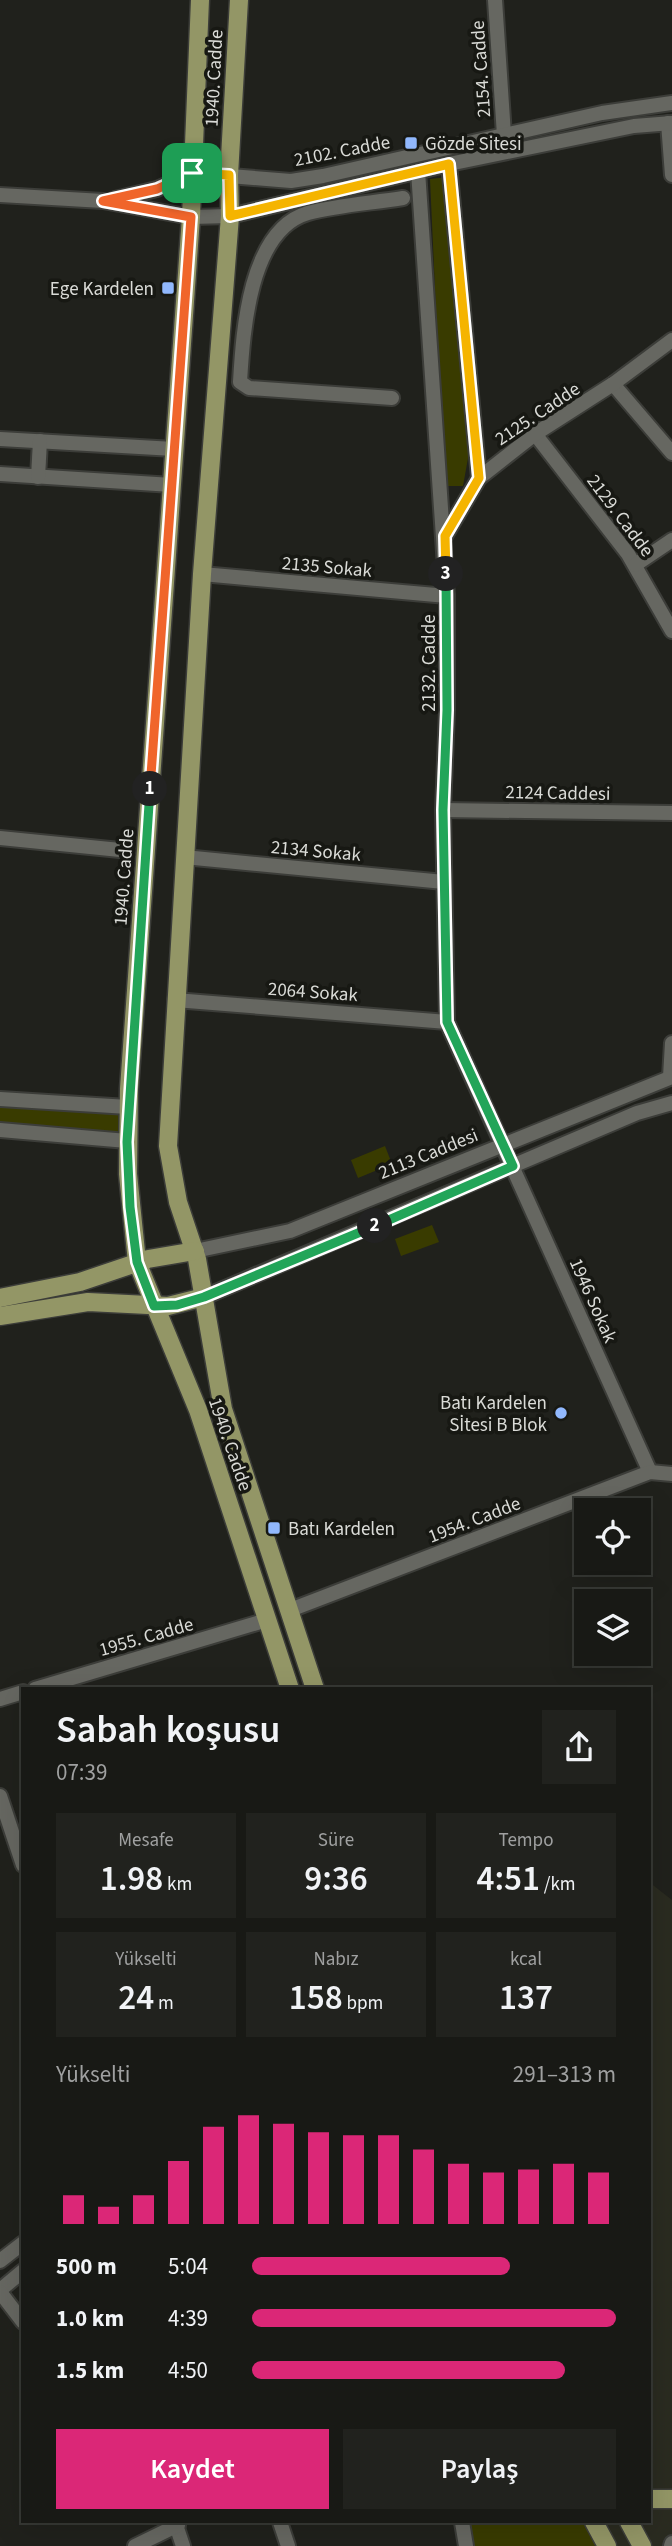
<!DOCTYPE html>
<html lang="tr">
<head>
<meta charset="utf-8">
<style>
	body { margin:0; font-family:"Source Sans 3",sans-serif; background:#21221e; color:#f1f3f6; height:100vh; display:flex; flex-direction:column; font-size:26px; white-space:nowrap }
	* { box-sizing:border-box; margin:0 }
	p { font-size:23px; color:#9fa0a0 }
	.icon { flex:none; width:38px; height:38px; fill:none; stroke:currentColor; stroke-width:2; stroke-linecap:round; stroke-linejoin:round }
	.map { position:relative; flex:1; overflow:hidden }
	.panel { position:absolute; left:21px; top:1687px; width:630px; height:836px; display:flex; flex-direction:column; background:#181915; border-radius:0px; box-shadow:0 7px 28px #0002,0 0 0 2px #363834 }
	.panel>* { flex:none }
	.controls { position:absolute; left:574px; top:1498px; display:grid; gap:14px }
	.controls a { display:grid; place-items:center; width:77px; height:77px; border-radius:0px; background:#181915; box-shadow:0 7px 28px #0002,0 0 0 2px #363834; font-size:35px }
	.pin { position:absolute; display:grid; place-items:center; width:60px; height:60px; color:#fff; margin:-30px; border-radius:14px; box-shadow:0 4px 10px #0006 }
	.km { position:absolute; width:35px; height:35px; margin:-18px; border-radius:50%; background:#222; color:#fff; font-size:19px; line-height:35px; text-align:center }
	.round { display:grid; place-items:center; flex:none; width:74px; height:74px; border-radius:0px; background:#21221e }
	.headline { display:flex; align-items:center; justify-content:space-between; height:119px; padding:0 35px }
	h1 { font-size:38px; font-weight:600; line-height:52px }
	.stats { display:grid; grid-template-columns:repeat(3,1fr); gap:10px; height:119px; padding:7px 35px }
	.stats div { display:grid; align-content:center; border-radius:0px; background:#21221e; text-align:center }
	.stats b { font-size:35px; font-weight:600 }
	.stats small { font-size:19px; font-weight:400 }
	.stats p { font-size:19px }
	.chart { height:196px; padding:14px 35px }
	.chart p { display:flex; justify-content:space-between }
	.chart svg { width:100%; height:126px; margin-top:7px; stroke:#db2777; stroke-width:6 }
	.action { display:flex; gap:14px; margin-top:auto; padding:14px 35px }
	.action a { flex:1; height:80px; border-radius:0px; background:#db2777; color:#fff; font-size:28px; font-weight:600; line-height:80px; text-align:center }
	.action a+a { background:#21221e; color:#f1f3f6 }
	ul { padding:0 35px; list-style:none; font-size:23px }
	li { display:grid; grid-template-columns:112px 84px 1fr; align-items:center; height:52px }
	li i { height:18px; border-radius:9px; background:#db2777 }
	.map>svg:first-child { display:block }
	.built { fill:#2a2b20 }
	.green { fill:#393b00 }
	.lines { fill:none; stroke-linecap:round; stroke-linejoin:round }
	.minor-casing { stroke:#3c3d39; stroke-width:18 }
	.major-casing { stroke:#3c3d39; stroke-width:21 }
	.minor { stroke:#666761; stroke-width:14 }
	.major { stroke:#939666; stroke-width:18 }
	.split-1-casing { stroke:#fff; stroke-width:14 }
	.split-2-casing { stroke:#fff; stroke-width:14 }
	.split-3-casing { stroke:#fff; stroke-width:14 }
	.split-4-casing { stroke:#fff; stroke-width:14 }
	.split-1 { stroke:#f0652b; stroke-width:9 }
	.split-2 { stroke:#22a559; stroke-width:9 }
	.split-3 { stroke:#22a559; stroke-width:9 }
	.split-4 { stroke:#f5b400; stroke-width:9 }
	.poi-dot { fill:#91b8fd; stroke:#171813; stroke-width:2.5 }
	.labels { text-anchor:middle; stroke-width:7; stroke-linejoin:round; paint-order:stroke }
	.street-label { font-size:19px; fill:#dadbd7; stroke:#171813 }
	.poi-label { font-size:19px; fill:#dadbd7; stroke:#171813; text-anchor:start }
</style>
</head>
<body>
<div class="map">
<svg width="672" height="2546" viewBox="0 0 672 2546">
	<rect width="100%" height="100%" fill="#20211c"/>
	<polygon class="built" points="649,1882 672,1900 672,2546 468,2546 463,2522 649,2522"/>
	<g class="green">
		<polygon points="448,177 470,447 463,486 444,486 430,179"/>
		<polygon points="0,1094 123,1102 122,1146 0,1136"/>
		<polygon points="385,1146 392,1164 358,1178 351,1160"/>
		<polygon points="432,1225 439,1242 401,1256 395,1239"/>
		<polygon points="466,2522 587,2522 596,2546 472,2546"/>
	</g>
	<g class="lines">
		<g class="minor-casing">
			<g id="minor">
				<polyline points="495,0 504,135"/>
				<polyline points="668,123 672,175"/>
				<polyline points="449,164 479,478"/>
				<polyline points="418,171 447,596 447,710 443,810 447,1022 650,1472"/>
				<polyline points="0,195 103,201 191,217 230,216 449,164 634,126 672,123"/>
				<polyline points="115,199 157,189 193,173 291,181 323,176 602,113 672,103"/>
				<polyline points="613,384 672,453"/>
				<path d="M392,398L249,388L240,382C243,332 249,230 308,213C338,205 372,203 403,198"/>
				<polyline points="535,434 628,554 672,631"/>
				<polyline points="0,439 174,449"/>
				<polyline points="0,474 172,485"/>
				<polyline points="38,477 40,441"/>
				<polyline points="445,536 479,478 535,434 613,384 672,340"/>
				<polyline points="635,565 672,540"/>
				<polyline points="202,574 447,596"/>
				<polyline points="443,810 672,813"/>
				<polyline points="0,838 120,850"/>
				<polyline points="184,857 444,882"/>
				<polyline points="175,1000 447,1022"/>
				<polyline points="670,1077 672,1043"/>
				<polyline points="0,1099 128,1107"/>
				<polyline points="0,1130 127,1141"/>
				<polyline points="195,1251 290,1231 672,1077"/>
				<polyline points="204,1297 637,1113 672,1103"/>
				<polyline points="290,1610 650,1472 672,1474"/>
				<polyline points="35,1689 267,1620"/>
				<polyline points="0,1699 23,1692"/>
				<polyline points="0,1796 23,1865"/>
				<polyline points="0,2261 23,2243"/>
				<polyline points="0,2290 23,2271"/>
				<polyline points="0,2292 23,2322"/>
				<polyline points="175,2522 183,2546"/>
				<polyline points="280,2522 288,2546"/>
				<polyline points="462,2522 466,2546"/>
				<polyline points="135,2546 178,2525"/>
				<polyline points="671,2546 672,2543"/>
			</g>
		</g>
		<g class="major-casing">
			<g id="major">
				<polyline points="200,0 191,217 129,1089 128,1174 137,1262 198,1410 290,1689"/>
				<polyline points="239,0 229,175 230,216 202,574 168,1146 178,1202 197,1259 223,1409 315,1689"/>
				<polyline points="0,1298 80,1282 148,1259 195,1251"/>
				<polyline points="0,1316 88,1302 168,1306 204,1297"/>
				<polyline points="649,2499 672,2499"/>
				<polyline points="594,2522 607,2546"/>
				<polyline points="629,2522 642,2546"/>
			</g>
		</g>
		<use href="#minor" class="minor"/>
		<use href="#major" class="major"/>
	</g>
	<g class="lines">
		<g class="split-1-casing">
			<polyline id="split-1" points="150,789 191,217 103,201 157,189 192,173"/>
		</g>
		<g class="split-2-casing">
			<polyline id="split-2" points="150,789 127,1142 130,1207 137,1262 154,1306 177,1305 204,1297 375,1226"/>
		</g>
		<g class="split-3-casing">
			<polyline id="split-3" points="375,1226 513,1166 447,1022 443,810 447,710 446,574"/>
		</g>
		<g class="split-4-casing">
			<polyline id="split-4" points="192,173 229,175 230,216 449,164 479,478 445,536 446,574"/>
		</g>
		<use href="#split-1" class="split-1"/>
		<use href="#split-2" class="split-2"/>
		<use href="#split-3" class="split-3"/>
		<use href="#split-4" class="split-4"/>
	</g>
	<g class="poi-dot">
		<rect x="404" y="136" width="14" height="14" rx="3.5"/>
		<rect x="161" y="281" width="14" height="14" rx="3.5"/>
		<circle cx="561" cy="1413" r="7"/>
		<rect x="267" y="1521" width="14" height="14" rx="3.5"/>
	</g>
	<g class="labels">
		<g class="street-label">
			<text transform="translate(480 69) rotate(-94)" y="7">2154. Cadde</text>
			<text transform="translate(213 78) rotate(-87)" y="7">1940. Cadde</text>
			<text transform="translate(342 150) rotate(-11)" y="7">2102. Cadde</text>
			<text transform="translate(537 413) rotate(-34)" y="7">2125. Cadde</text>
			<text transform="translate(621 515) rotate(53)" y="7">2129. Cadde</text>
			<text transform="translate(327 566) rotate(5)" y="7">2135 Sokak</text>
			<text transform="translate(428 663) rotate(-90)" y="7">2132. Cadde</text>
			<text transform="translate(558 792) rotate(1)" y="7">2124 Caddesi</text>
			<text transform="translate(316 850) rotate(5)" y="7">2134 Sokak</text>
			<text transform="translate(123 877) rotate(-86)" y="7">1940. Cadde</text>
			<text transform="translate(313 991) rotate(4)" y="7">2064 Sokak</text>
			<text transform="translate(428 1153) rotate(-22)" y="7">2113 Caddesi</text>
			<text transform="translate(594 1300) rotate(66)" y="7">1946 Sokak</text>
			<text transform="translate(231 1444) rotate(71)" y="7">1940. Cadde</text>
			<text transform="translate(474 1519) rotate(-21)" y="7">1954. Cadde</text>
			<text transform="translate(146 1636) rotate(-16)" y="7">1955. Cadde</text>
		</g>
		<g class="poi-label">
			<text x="425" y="150">Gözde Sitesi</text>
			<text x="154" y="295" text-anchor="end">Ege Kardelen</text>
			<text x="547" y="1409" text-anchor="end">Batı Kardelen<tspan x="547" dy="22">Sİtesi B Blok</tspan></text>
			<text x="288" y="1535">Batı Kardelen</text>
		</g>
	</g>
</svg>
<div class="controls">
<a><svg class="icon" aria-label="locate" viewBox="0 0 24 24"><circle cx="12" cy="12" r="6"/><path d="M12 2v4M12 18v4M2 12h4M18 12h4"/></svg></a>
<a><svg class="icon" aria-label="layers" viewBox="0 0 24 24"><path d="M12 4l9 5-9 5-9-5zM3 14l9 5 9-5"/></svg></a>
</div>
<div class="pin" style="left:192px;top:173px;background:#1e9e55"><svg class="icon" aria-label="arrive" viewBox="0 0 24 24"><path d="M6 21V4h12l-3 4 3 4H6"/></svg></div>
<b class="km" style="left:150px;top:789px">1</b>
<b class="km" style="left:375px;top:1226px">2</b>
<b class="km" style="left:446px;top:574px">3</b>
<section class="panel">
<div class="headline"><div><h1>Sabah koşusu</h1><p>07:39</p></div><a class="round"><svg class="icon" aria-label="share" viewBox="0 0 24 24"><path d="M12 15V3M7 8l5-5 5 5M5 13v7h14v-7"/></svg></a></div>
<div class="stats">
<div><p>Mesafe</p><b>1.98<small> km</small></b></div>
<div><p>Süre</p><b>9:36</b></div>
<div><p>Tempo</p><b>4:51<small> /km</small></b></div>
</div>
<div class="stats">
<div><p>Yükselti</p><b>24<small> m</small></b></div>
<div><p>Nabız</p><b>158<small> bpm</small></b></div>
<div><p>kcal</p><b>137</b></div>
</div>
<div class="chart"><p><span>Yükselti</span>291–313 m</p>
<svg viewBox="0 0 160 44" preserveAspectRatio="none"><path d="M5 44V34M15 44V38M25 44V34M35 44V22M45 44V10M55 44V6M65 44V9M75 44V12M85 44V13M95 44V13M105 44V18M115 44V23M125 44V26M135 44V25M145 44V23M155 44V26"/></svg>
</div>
<ul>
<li><b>500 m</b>5:04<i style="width:71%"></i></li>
<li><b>1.0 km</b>4:39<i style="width:100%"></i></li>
<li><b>1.5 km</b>4:50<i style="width:86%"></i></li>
</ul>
<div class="action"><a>Kaydet</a><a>Paylaş</a></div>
</section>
</div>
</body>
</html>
